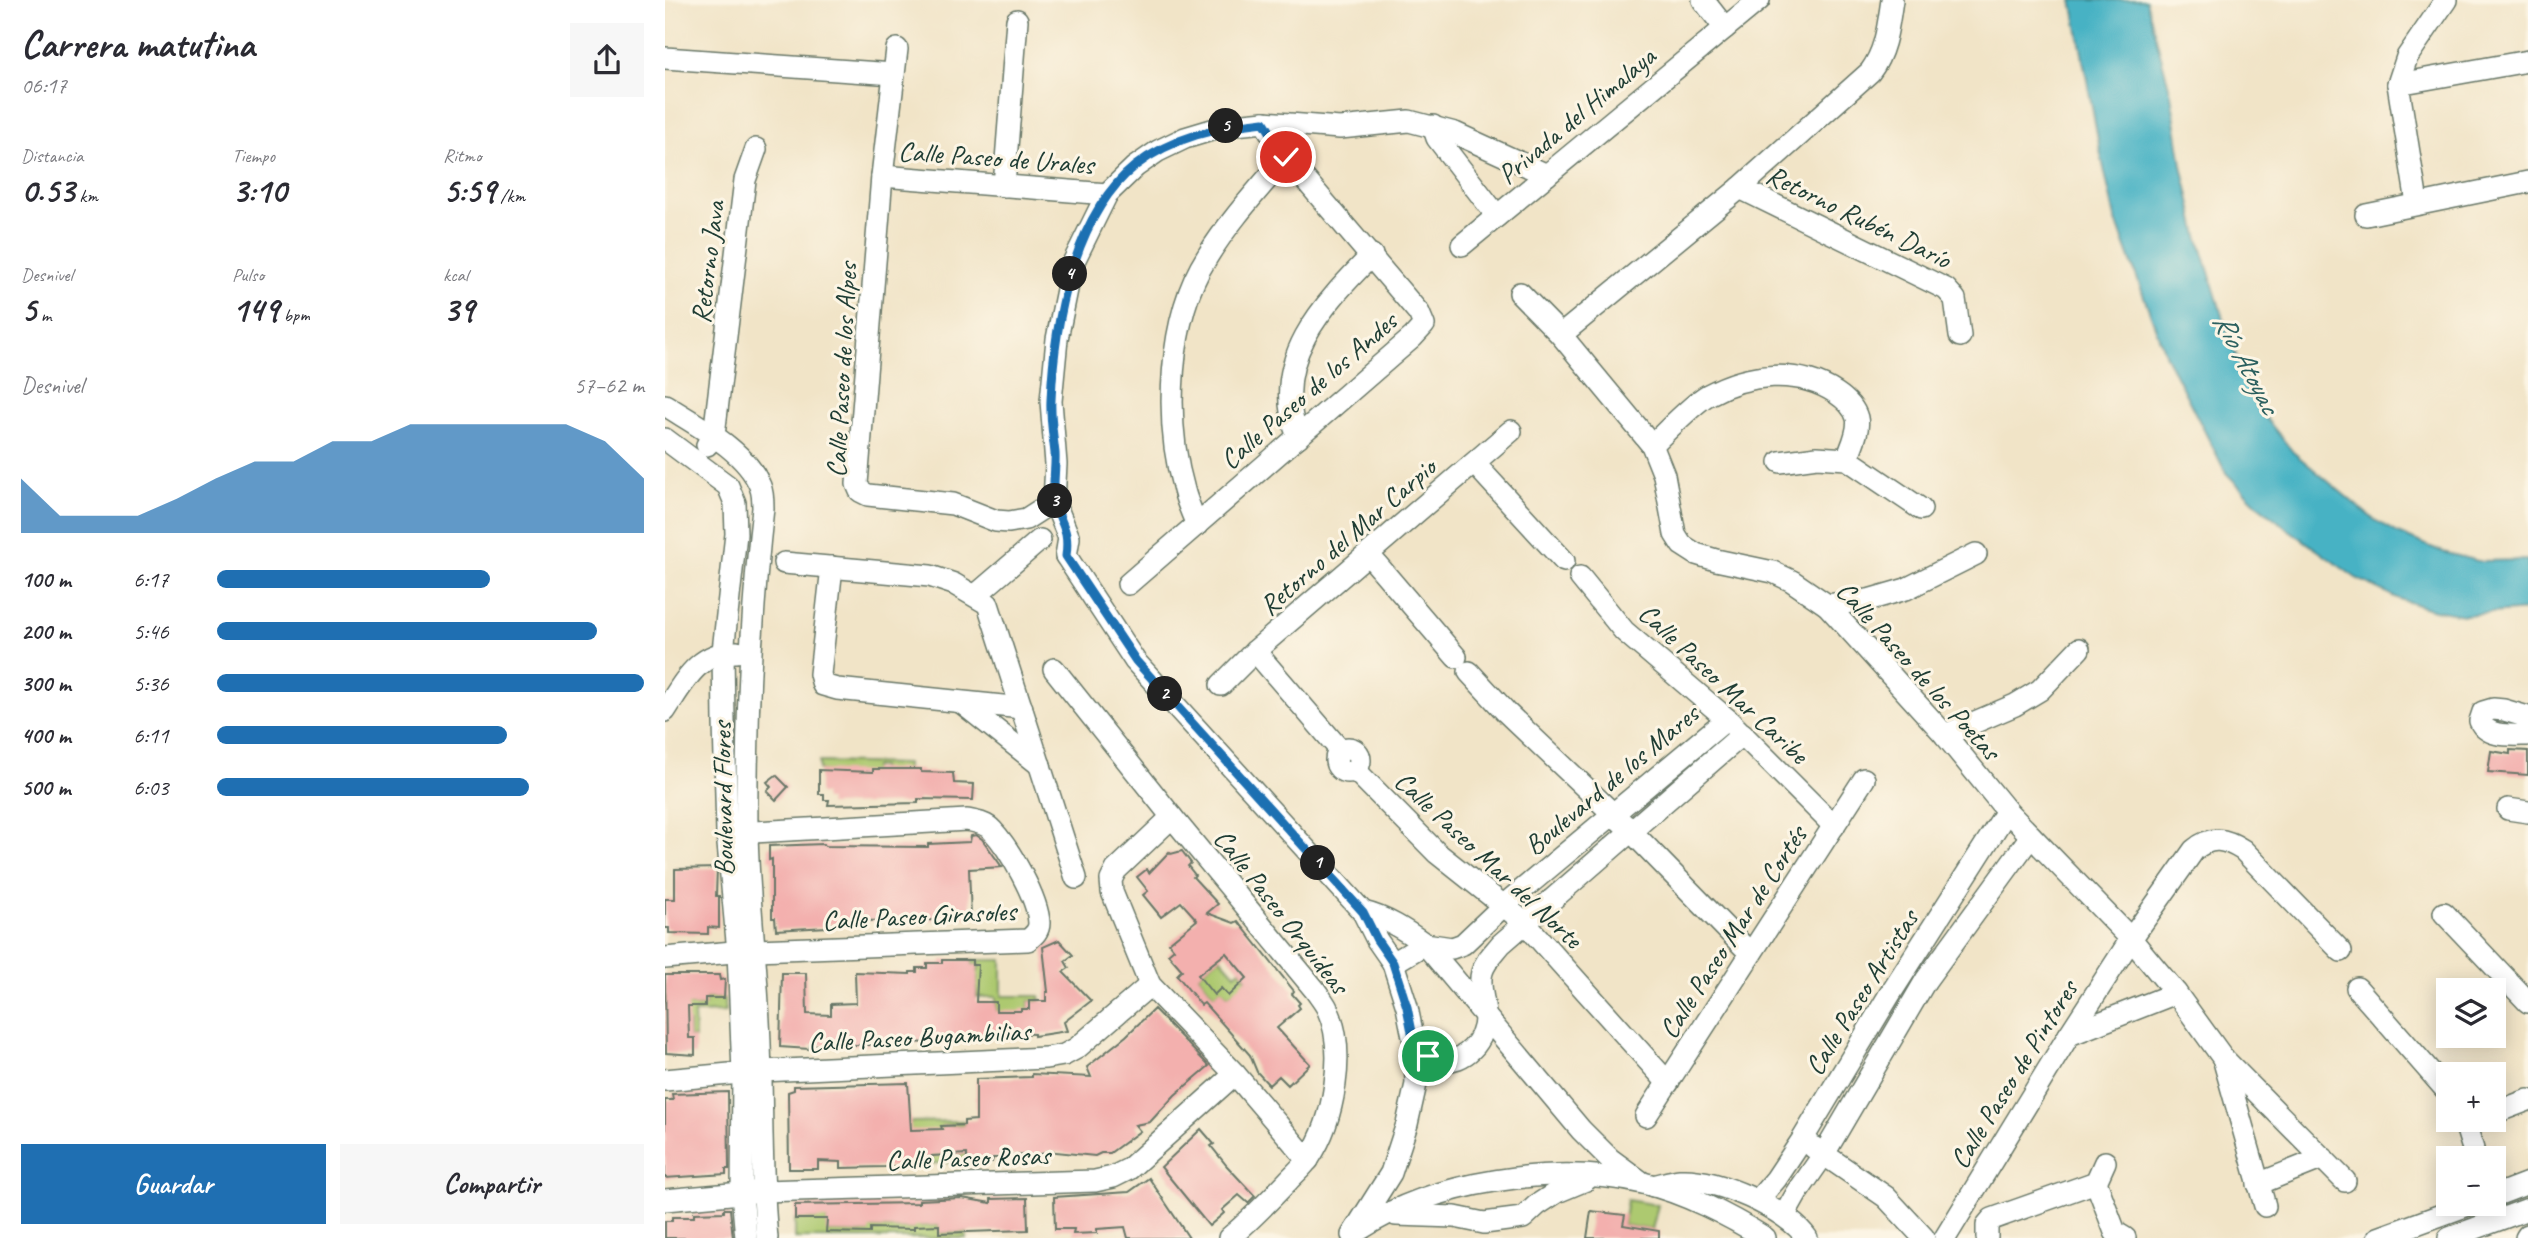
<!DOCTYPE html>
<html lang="es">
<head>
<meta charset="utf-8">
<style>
	body { margin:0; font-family:Caveat,sans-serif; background:#f7f7f7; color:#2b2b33; height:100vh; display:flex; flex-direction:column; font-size:26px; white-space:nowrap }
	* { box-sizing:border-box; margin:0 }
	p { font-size:23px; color:#7c7c81 }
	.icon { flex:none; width:38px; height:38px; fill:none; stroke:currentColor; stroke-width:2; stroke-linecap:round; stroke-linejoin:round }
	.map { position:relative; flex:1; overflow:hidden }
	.drawer { display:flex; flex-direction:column; background:#fff; width:665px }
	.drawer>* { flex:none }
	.controls { position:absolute; left:1771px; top:978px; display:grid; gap:14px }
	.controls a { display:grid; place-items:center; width:70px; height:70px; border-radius:0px; background:#fff; box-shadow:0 4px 18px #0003; font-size:35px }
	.pin { position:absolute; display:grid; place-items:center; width:60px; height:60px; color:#fff; margin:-30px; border:4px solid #fff; border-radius:50%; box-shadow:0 2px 7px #0007 }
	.km { position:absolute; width:35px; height:35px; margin:-18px; border-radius:50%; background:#222; color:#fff; font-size:19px; line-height:35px; text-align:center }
	.round { display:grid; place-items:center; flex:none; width:74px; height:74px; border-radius:0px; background:#f7f7f7 }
	.summary { display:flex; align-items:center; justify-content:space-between; height:119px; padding:0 21px }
	h1 { font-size:38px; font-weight:600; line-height:52px }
	.metrics { display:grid; grid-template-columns:repeat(3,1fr); gap:10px; height:119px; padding:7px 21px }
	.metrics div { display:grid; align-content:center }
	.metrics b { font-size:35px; font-weight:600 }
	.metrics small { font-size:19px; font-weight:400 }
	.metrics p { font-size:19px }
	.chart { height:196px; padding:14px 21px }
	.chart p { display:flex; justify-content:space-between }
	.chart svg { width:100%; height:126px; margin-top:7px; fill:#1f6fb2; opacity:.7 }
	.cta { display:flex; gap:14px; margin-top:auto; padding:14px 21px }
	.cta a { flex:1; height:80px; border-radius:0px; background:#1f6fb2; color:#fff; font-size:28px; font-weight:600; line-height:80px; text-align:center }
	.cta a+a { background:#f7f7f7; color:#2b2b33 }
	ul { padding:0 21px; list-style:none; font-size:23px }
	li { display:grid; grid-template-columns:112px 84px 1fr; align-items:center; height:52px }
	li i { height:18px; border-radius:9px; background:#1f6fb2 }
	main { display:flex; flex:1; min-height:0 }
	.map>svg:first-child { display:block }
	.green { fill:#adc970; stroke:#668352; stroke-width:2 }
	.water { fill:#47b2c4; stroke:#33787c; stroke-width:2 }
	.building { fill:#f3b0ae; fill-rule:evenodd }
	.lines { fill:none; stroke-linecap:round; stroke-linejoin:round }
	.minor-casing { stroke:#687767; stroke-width:24 }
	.minor { stroke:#fff; stroke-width:21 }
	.route-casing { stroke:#fff; stroke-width:14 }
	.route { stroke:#1f6fb2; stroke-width:9 }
	.labels { text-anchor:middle; stroke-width:6; stroke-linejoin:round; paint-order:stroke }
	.street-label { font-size:28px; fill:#1f3d34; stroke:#fcf5e5 }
	.water-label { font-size:30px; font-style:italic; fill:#2b605f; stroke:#fcf5e5 }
</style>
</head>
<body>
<main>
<section class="drawer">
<div class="summary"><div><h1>Carrera matutina</h1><p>06:17</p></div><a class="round"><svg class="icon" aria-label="share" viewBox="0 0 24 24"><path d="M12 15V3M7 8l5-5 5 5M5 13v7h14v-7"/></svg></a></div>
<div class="metrics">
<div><p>Distancia</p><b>0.53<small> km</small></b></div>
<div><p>Tiempo</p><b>3:10</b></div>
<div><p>Ritmo</p><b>5:59<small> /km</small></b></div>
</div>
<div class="metrics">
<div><p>Desnivel</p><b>5<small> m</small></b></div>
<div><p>Pulso</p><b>149<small> bpm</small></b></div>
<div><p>kcal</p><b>39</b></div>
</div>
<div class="chart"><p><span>Desnivel</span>57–62 m</p>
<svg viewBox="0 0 160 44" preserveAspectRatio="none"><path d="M0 44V25L10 38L20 38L30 38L40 32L50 25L60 19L70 19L80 12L90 12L100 6L110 6L120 6L130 6L140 6L150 12L160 25V44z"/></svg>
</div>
<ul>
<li><b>100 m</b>6:17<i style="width:64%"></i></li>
<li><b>200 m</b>5:46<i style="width:89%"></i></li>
<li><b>300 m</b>5:36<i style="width:100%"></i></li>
<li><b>400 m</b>6:11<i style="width:68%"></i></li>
<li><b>500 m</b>6:03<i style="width:73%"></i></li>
</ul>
<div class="cta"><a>Guardar</a><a>Compartir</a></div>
</section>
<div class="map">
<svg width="1863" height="1238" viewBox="0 0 1863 1238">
	<rect width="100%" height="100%" fill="#fcf5e5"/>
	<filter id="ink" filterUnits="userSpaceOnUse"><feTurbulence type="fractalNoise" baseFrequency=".0143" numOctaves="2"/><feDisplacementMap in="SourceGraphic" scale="14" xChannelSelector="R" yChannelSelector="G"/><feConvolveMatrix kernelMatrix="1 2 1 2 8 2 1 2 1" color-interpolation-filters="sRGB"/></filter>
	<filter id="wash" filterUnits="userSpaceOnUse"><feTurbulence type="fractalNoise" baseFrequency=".00686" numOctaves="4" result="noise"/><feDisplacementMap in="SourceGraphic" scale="28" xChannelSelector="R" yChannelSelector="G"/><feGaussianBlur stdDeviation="1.57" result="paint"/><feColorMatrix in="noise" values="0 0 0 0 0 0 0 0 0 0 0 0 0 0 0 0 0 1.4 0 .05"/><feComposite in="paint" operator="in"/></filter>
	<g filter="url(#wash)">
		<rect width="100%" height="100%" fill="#f1e4c7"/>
		<g class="green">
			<polygon points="154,762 241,764 241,771 216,773 216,767 209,767 208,784 154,770"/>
			<polygon points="555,957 570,974 575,970 583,981 563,996 556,989 549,995 533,975"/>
			<polygon points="307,960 337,960 337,996 375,996 376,1001 364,1001 364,1009 357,1024 331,1011 331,997 312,997 312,975 305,971 313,972 314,965 307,965"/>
			<polygon points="0,997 26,1006 40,1006 40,998 59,998 60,1012 29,1013 30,1038 24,1038 24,1023 1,1023 7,1006 0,1006"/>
			<polygon points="299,1121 299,1125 277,1126 277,1139 288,1155 302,1154 302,1162 255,1164 259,1158 267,1158 243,1130 245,1122"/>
			<polygon points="962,1200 993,1205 987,1230 958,1225"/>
			<polygon points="249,1209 255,1226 274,1225 275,1233 301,1232 301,1238 130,1238 130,1219 151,1219 162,1212 162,1232 204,1233 205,1213 208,1212 208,1228 249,1229"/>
		</g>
		<polygon class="water" points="1407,0 1481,0 1506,94 1517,165 1533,236 1565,341 1593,408 1628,452 1708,519 1735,534 1778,552 1813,561 1863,560 1863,610 1799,615 1769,610 1734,599 1691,578 1623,529 1594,506 1561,473 1501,356 1450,218 1436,155"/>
		<g id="blocks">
			<g class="building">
				<polygon points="1845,750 1863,751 1863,775 1823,772 1826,751 1845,754"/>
				<polygon points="208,769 256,769 256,772 288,773 289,783 309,784 308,800 253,799 253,803 163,805 164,800 159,800 159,794 154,794 154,770 208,772"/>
				<polygon points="111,775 123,787 111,800 102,791 106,787 102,782"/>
				<polygon points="311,835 317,839 337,867 304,869 306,917 281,918 281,920 186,921 186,924 162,924 162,927 111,930 110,918 107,918 107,859 104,860 104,846 159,844 160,846 263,847 263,844 305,842 306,836"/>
				<path d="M517,851L526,863L523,866L530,875L528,877L553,904L542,913L569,923L573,921L629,991L627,994L635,1003L633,1005L635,1008L612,1028L645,1064L623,1085L614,1076L604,1085L592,1072L585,1055L539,1003L536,1005L512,975L517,970L503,954L509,949L504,943L532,920L516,902L496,917L478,895L483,891L472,877L482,869L484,873L504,852L506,854ZM561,953L582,978L563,996L556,988L549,995L533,975Z"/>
				<polygon points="52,868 51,896 54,896 54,928 43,927 43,934 4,933 4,928 0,928 0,899 10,899 10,869"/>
				<polygon points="394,940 408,955 400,961 404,968 398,972 426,1001 399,1022 402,1031 369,1036 369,1034 344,1033 344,1039 275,1038 275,1043 229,1042 229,1045 145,1045 144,1049 115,1047 117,973 141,973 142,1014 166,1015 166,1004 191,1003 190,972 245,974 245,972 252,972 252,968 262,968 262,963 277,963 277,960 307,960 307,965 313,965 311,1002 331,1002 331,1011 356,1011 356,1009 364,1009 364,1001 381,1001 381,992 383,992 378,947"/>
				<polygon points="0,975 54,975 55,980 60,979 59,998 40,998 40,1006 23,1006 24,1038 30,1038 30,1055 1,1053"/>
				<polygon points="489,1009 544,1066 510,1095 485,1122 470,1125 475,1131 445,1153 436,1153 430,1156 382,1151 382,1153 369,1155 336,1156 336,1158 328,1158 327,1162 302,1162 302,1154 267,1156 267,1158 259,1158 255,1164 220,1167 176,1168 176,1162 153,1161 153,1169 124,1169 123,1092 129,1090 129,1086 243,1083 246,1130 277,1129 276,1126 299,1125 299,1121 311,1120 311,1079 367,1077 367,1074 426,1077 422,1067 461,1036"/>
				<polygon points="63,1092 64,1169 61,1169 61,1174 0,1178 0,1100 8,1100 7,1094"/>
				<polygon points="536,1129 549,1144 546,1146 562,1166 590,1196 583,1203 574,1195 557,1210 559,1213 544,1226 496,1167"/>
				<polygon points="484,1178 524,1238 463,1238 460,1227 432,1229 432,1233 408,1234 409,1229 390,1229 389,1197 464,1192"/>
				<polygon points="297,1198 326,1203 326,1199 362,1198 363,1230 274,1233 274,1225 249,1226 249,1229 205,1228 205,1233 161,1232 162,1219 130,1219 130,1205 254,1203 254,1200"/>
				<polygon points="59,1209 65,1209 68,1238 0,1238 0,1221 7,1221 7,1217 29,1217 29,1213 59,1212"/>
				<polygon points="926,1211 960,1215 958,1225 994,1231 994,1238 922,1238"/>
			</g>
		</g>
	</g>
	<g filter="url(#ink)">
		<use href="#blocks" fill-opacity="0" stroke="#687767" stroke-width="2"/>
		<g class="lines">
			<g class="minor-casing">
				<g id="minor">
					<polyline points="1038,0 1060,28"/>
					<polyline points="232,49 217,176 192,484 195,491 203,495 288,504 331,521 344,522 361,519 389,501"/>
					<polyline points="0,58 229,74"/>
					<polyline points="1733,84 1863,61"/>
					<polyline points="768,126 772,138 832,216"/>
					<polyline points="217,176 442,194"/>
					<polyline points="339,186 352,20"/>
					<polyline points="1075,188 1281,289 1290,299 1295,336"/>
					<polyline points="1752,203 1733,84 1742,57 1781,0"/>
					<polyline points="1701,215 1863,182"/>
					<polyline points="797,245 1094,0"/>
					<polyline points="855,293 896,335 987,445 999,475 1010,534 1017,545 1031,554 1051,560 1108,572 1127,581 1162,605 1280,735 1342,811 1466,939 1511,993 1558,1058 1680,1181"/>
					<path d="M896,335L1075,188L1205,72C1221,51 1223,26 1227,0"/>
					<path d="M0,405C31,425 81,450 95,486C98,493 98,501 98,508C86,615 81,723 82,831C83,894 91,958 94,1021C98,1093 95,1166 102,1238"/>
					<path d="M633,437C603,361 658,305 707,255"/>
					<polyline points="0,439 63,486 70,503 71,534 58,651 59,722 62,833 73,952 78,1072 77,1193 81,1238"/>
					<polyline points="42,445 49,435 80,180 91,149"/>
					<path d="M987,445C1002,431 1027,404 1043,395C1083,373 1133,368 1171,393C1180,399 1189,407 1192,418C1195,431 1186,447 1182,459"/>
					<polyline points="1115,462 1152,457 1182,459 1256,509"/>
					<polyline points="810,464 899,561"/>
					<path d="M532,525C527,513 522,502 519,490C499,421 503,318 542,257C564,221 594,189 621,157"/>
					<polyline points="704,555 791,657"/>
					<polyline points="401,556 404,538 389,501 391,464 386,401 392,339 407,265 442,194 470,167 493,151 520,138 560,126 599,122 675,128 744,121 790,133 882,175"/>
					<polyline points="401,556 470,661 698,912 712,940 728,963 742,1007 750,1047 751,1084 742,1124 726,1173 687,1235"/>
					<polyline points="119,563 265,576 289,584 323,604 411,878"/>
					<polyline points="167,567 155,674 158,685 172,689 357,708"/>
					<polyline points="915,577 959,631 1062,719 1169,826"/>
					<polyline points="463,584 748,337 759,325 754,313 621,157 599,122"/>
					<polyline points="311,595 375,540"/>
					<polyline points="1162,605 1203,600 1241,589 1311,554"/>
					<polyline points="590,651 676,751"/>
					<path d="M389,669L507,817L650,990C654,996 659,1002 662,1008C682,1050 669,1121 644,1158C638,1167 629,1174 622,1182C603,1202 585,1221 564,1238"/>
					<polyline points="804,672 841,712 965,830 1085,953"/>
					<polyline points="556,685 590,651 846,431"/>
					<polyline points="297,703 375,765"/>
					<path d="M0,711C19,682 33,651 72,652"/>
					<path d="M1863,717L1839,710L1828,709L1818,712L1815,721C1822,738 1847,735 1863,735"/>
					<polyline points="1280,735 1350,705 1375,690 1414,649"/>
					<circle cx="683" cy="760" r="12"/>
					<polyline points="690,770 772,853 859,922 1003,1083"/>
					<polyline points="1843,809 1863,812"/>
					<polyline points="507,817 451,870 446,880 447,892 485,985 570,1074 643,1160"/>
					<path d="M698,912C722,918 740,930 760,944L916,1130L945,1159L975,1181"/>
					<polyline points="1779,913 1863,1002"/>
					<path d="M0,958L91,950L363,940C369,935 374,931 374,923C373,898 344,848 327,830C321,823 311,822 302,820L70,833"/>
					<polyline points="728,963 760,944 787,948 798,944 839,905 1062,719"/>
					<polyline points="1692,988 1783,1092"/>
					<polyline points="1404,1035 1511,993"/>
					<path d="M750,1047C758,1053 765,1058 775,1060C800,1064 821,1040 820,1016C820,1001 813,986 817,972C820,961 829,953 836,944L1078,734"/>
					<polyline points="1558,1058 1600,1206"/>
					<polyline points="0,1080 97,1071 381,1058 399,1055 412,1048 485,985"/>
					<polyline points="1829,1113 1863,1100"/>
					<polyline points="981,1116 1199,779"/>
					<polyline points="1799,1120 1808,1149"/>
					<polyline points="1148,1147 1221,1197 1259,1238"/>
					<polyline points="1431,1182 1450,1232 1460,1238"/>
					<polyline points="1593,1184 1658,1158"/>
					<path d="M988,1186C997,1184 1006,1181 1015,1180C1052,1178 1120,1208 1142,1238"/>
					<polyline points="1829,1196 1863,1183"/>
					<polyline points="0,1200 98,1191 430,1181 448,1177 464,1169 570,1074"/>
					<polyline points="1093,1200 1111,1179 1137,1140 1225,994 1342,811"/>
					<polyline points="731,1215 790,1217 819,1223 858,1218 872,1205 892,1192 921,1180"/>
					<polyline points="1119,1216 1132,1193 1159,1154 1261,980 1366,836"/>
					<path d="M694,1230C769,1181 891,1163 978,1183C1018,1192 1065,1216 1100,1238"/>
					<path d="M1280,1238L1404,1035L1466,939L1529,850C1546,835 1561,839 1578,850L1676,951"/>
					<polyline points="1322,1238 1322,1225 1327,1219 1431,1182 1440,1162"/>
					<polyline points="1713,1238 1806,1204"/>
					<polyline points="1784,1238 1863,1209"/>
					<polyline points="1861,1238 1863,1235"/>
				</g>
			</g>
			<use href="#minor" class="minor"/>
		</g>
	</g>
	<g class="lines" filter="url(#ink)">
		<g class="route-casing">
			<path id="route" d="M621,157L599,122C553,127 507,137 470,166C408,216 389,324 386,400C385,417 388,435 390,453C391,468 387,485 390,500C394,525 405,526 401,556L471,661L698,912L712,940L728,963L742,1007L750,1047L763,1056"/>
		</g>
		<use href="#route" class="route"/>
	</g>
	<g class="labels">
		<g class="street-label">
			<text transform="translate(911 115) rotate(-40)" y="10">Privada del Himalaya</text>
			<text transform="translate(331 157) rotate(4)" y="10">Calle Paseo de Urales</text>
			<text transform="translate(1194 216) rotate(26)" y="10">Retorno Rubén Darío</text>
			<text transform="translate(42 262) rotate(-83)" y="10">Retorno Java</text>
			<text transform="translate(176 370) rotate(-87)" y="10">Calle Paseo de los Alpes</text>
			<text transform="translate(643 390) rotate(-41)" y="10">Calle Paseo de los Andes</text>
			<text transform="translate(682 536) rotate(-41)" y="10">Retorno del Mar Carpio</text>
			<text transform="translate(1254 670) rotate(48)" y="10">Calle Paseo de los Poetas</text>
			<text transform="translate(1059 683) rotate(43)" y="10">Calle Paseo Mar Caribe</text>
			<text transform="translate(946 779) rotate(-40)" y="10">Boulevard de los Mares</text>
			<text transform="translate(57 799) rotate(-91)" y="10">Boulevard Flores</text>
			<text transform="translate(824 859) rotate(43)" y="10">Calle Paseo Mar del Norte</text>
			<text transform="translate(617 911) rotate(52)" y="10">Calle Paseo Orquídeas</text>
			<text transform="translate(254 915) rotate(-3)" y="10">Calle Paseo Girasoles</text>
			<text transform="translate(1067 932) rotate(-57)" y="10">Calle Paseo Mar de Cortés</text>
			<text transform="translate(1196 992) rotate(-58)" y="10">Calle Paseo Artistas</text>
			<text transform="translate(254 1036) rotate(-3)" y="10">Calle Paseo Bugambilias</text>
			<text transform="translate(1348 1074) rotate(-58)" y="10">Calle Paseo de Pintores</text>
			<text transform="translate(303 1157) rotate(-2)" y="10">Calle Paseo Rosas</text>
		</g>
		<g class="water-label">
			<text transform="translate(1582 363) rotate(62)" y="10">Río Atoyac</text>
		</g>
	</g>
</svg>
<div class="controls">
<a><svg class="icon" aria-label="layers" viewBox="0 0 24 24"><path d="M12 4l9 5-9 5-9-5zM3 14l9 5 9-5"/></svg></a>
<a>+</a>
<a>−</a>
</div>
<div class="pin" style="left:763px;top:1056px;background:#1e9e55"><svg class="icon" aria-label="arrive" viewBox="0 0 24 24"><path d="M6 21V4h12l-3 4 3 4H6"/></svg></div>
<div class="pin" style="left:621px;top:157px;background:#d93025"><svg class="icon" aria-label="check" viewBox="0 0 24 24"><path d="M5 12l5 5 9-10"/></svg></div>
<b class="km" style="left:653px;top:863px">1</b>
<b class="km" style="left:500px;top:694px">2</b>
<b class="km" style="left:390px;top:501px">3</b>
<b class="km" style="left:405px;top:274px">4</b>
<b class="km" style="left:561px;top:126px">5</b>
</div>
</main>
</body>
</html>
